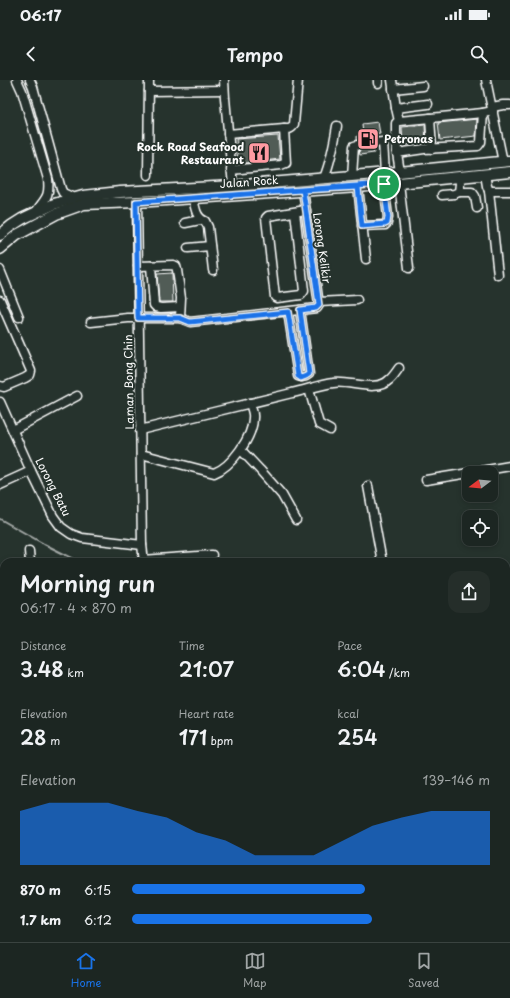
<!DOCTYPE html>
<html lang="en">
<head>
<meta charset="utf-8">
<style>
	body { margin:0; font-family:"Playpen Sans",sans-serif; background:#252e2a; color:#f1f3f6; height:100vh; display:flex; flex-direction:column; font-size:15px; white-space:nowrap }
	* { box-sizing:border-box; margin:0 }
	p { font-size:13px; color:#a0a5a5 }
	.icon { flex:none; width:22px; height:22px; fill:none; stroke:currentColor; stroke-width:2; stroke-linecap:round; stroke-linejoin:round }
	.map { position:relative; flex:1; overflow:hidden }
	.sheet { position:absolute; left:0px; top:478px; width:510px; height:384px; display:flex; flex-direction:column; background:#1c2622; border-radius:12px 12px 0 0; box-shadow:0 2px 6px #0003,0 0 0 1px #3a4340 }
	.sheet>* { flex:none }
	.needle { width:26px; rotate:254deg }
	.buttons { position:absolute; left:462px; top:386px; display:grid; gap:8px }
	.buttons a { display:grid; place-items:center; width:36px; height:36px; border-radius:8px; background:#1c2622; box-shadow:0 2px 6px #0003,0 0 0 1px #3a4340; font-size:20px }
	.pin { position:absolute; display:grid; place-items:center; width:34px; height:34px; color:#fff; margin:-17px; border:2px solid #fff; border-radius:50%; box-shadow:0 1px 4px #0007 }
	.round { display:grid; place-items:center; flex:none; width:42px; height:42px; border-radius:12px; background:#252e2a }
	.headline { display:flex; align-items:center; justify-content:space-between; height:68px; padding:0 20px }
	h1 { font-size:22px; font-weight:600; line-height:30px }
	.figures { display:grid; grid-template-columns:repeat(3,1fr); gap:6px; height:68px; padding:4px 20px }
	.figures div { display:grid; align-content:center }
	.figures b { font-size:20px; font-weight:600 }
	.figures small { font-size:11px; font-weight:400 }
	.figures p { font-size:11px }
	.chart { height:112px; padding:8px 20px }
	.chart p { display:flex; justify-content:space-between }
	.chart svg { width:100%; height:72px; margin-top:4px; fill:#1a73e8; opacity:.7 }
	ul { padding:0 20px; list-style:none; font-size:13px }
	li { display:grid; grid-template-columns:64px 48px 1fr; align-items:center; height:30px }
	li i { height:10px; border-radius:5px; background:#1a73e8 }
	.status { display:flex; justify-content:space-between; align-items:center; height:28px; padding:0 20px; background:#1c2622; direction:ltr }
	.status svg { height:11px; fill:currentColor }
	header { display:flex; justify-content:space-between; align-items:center; height:52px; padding:0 20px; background:#1c2622; font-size:18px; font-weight:600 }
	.dock { display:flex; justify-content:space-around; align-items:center; height:56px; border-top:1px solid #3a4340; background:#1c2622; font-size:11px; color:#a0a5a5 }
	.dock a { display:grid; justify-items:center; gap:2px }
	.dock .active { color:#1a73e8 }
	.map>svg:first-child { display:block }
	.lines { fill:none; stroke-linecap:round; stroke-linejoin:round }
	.stream { stroke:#a4a9a7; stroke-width:2 }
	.river { stroke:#67706c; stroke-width:13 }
	.building { fill:#515c57; stroke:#fff }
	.minor-tunnel { stroke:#3c4742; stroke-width:8; stroke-dasharray:8 4; stroke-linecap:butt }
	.minor-casing { stroke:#fff; stroke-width:11 }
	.major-casing { stroke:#fff; stroke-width:13 }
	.minor { stroke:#26332d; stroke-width:8 }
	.major { stroke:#26332d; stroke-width:10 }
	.route-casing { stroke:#fff; stroke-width:8 }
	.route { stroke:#1a73e8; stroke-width:5 }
	.labels { text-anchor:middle; stroke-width:4; stroke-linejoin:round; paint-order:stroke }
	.poi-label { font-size:11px; font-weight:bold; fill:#fff; stroke:#26332d; text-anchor:start }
	.street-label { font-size:11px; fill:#fff; stroke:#26332d }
</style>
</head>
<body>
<div class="status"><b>06:17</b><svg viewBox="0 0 49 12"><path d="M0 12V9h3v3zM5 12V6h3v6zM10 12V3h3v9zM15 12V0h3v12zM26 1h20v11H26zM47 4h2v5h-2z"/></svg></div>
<header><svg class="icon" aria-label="back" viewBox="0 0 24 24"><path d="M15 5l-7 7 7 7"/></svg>Tempo<svg class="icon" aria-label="search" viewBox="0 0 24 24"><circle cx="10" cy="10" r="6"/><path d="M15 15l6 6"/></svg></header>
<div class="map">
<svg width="510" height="862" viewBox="0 0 510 862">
	<rect width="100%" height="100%" fill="#26332d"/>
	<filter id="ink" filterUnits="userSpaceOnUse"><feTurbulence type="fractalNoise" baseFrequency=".025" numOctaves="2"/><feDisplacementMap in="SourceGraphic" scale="8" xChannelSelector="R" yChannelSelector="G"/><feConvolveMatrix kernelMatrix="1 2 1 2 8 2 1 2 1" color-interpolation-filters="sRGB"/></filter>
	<g filter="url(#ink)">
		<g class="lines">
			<g class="stream">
				<polyline points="0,439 44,464 80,482"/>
				<polyline points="223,858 224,862"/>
			</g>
			<polyline class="river" points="507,862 510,861"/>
		</g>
		<g class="building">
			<polygon points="477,39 476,56 440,60 438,43"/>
			<polygon points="378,42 380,54 372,55 372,58 369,59 367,63 367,66 369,68 373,68 374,73 360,75 359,70 362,69 363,64 362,61 357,60 357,56 363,55 362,44"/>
			<polygon points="425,45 426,63 403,65 402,47"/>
			<polygon points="278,56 280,79 238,84 236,59"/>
			<polygon points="172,193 173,222 159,222 157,194"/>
		</g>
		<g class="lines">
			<polyline class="minor-tunnel" points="358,65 372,63"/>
			<g class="minor-casing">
				<g id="minor">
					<path d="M17,0L22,11L48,99C50,118 45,118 35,133"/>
					<polyline points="30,0 33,7 61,109 63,113 74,118"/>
					<polyline points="224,0 225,18 233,106"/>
					<polyline points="378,0 378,3"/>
					<polyline points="392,0 396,28 399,41"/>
					<polyline points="486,0 503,82"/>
					<polyline points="393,9 423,6"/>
					<polyline points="149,11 224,10"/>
					<polyline points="492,27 503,25 510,25"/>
					<polyline points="396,28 428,24"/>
					<polyline points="430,38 432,69"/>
					<path d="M284,49C290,49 292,49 294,44L298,0"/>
					<polyline points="228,54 284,49 286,83 281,85 231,90"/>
					<polyline points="372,63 383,62 385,93"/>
					<polyline points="397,73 396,51 396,43 399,41 483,33"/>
					<polyline points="400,92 397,73 424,69 478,66 481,62 483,33 493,31"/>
					<polyline points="485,94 487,106 489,111 498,195"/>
					<polyline points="148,95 149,0"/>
					<polyline points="352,96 354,66 358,65"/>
					<path d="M324,98C331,81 334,64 337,46"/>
					<polyline points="399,103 409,188"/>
					<polyline points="358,107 366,179"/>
					<polyline points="489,111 510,111"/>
					<polyline points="459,112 472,112 475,116 477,128"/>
					<polyline points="442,115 454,114 459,112 460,103 459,97"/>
					<path d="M193,118C195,127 196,138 205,141L208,147L213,190"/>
					<polyline points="137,122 142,465 144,482"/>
					<polyline points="295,132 304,211 301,215 277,218 275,217 266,138 268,136 306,130"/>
					<polyline points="185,143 200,140"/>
					<polyline points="362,146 385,145 387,143 388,137 384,104"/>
					<polyline points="188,168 210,166"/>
					<polyline points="138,186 173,185 176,186 177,190 181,218 180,238"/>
					<polyline points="151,186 154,225 156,227 161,228 180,227"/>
					<polyline points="0,190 19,237"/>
					<polyline points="0,220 31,291 30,295 25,298 4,307 0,306"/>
					<polyline points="319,222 357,220"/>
					<polyline points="288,232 298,296 301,297 306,296 309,294 300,230"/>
					<polyline points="91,242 128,238 180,238 190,242 317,228 319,225 303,110"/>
					<polyline points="309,309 319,344 330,350"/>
					<polyline points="0,322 31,391 53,436 61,447 71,454 82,458 142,465"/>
					<polyline points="13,350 77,316"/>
					<path d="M140,350C191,338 241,325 292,313C306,310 319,305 333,303C349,300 376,313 389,300C393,297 396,292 399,288"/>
					<polyline points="241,370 260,390 282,415 296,440"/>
					<path d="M141,374L214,393C231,387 253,357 253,338C254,333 251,328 250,323"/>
					<polyline points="469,393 510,386"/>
					<polyline points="426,400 469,393"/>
					<polyline points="0,405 31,391"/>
					<polyline points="368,406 382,482"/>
					<polyline points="29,471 30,482"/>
					<polyline points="143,480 212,475"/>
					<polyline points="506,501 510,500"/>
					<polyline points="0,518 4,518"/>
					<polyline points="506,522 510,521"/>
					<polyline points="506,563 510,562"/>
					<polyline points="0,602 4,601"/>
					<polyline points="506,621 510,621"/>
					<polyline points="0,624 4,623"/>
					<polyline points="506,638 510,637"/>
					<polyline points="0,663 4,662"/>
					<polyline points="507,675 510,691"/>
					<polyline points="0,713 4,712"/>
					<polyline points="0,750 4,749"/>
					<polyline points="506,818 508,825"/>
					<polyline points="114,858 116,862"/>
					<polyline points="184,858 186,862"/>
				</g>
			</g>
			<g class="major-casing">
				<g id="major">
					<polyline points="0,155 11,146 22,139 54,124 83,116 120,112 233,106 399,92 510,81"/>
					<polyline points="0,169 17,155 56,134 84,124 137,122 358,107 510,92"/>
					<polyline points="506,660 510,659"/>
					<polyline points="506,675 510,674"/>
					<polyline points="0,776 4,775"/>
					<polyline points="0,789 4,788"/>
				</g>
			</g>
			<use href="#minor" class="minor"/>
			<use href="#major" class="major"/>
		</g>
	</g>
	<g class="lines" filter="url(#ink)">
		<g class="route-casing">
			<polyline id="route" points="384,104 136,122 138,238 180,238 190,242 288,232 298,296 301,298 306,296 309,294 300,230 316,228 319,225 303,110 358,107 362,146 385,144 387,143 388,137 384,104"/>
		</g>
		<use href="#route" class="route"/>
	</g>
	<defs>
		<g id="fuel-square" transform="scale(1.15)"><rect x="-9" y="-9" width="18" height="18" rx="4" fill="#ff9aa2" stroke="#26332d"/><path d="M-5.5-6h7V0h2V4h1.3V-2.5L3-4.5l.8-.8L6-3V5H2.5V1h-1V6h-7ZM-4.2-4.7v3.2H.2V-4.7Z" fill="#111"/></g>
		<g id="restaurant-square" transform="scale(1.15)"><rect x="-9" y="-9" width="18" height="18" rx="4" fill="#ff9aa2" stroke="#26332d"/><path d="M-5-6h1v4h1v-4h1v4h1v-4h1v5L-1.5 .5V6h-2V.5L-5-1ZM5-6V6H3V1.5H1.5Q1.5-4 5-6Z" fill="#111"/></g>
	</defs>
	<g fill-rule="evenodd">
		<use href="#fuel-square" x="368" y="59"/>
		<use href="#restaurant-square" x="259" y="73"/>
	</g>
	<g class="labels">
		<g class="poi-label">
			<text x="384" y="63">Petronas</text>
			<text x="244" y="71" text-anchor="end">Rock Road Seafood<tspan x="244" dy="13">Restaurant</tspan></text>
		</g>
		<g class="street-label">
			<text transform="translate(249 102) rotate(-4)" y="4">Jalan Rock</text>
			<text transform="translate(322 168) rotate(82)" y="4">Lorong Kelikir</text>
			<text transform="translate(129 302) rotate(-91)" y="4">Laman Bong Chin</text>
			<text transform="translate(53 407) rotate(63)" y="4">Lorong Batu</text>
		</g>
	</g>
</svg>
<div class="buttons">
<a><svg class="needle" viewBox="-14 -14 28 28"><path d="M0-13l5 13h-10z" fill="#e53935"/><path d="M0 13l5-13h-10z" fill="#a0a5a5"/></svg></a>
<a><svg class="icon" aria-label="locate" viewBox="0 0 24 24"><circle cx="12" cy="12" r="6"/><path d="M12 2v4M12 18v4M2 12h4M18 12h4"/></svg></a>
</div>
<div class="pin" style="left:384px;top:104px;background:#1e9e55"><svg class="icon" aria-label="arrive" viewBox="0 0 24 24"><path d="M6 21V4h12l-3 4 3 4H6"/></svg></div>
<section class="sheet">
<div class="headline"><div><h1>Morning run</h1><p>06:17 · 4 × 870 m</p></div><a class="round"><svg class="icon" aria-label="share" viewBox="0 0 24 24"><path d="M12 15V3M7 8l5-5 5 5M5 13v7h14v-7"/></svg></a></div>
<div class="figures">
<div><p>Distance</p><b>3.48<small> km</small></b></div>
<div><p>Time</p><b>21:07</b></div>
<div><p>Pace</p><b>6:04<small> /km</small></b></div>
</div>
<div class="figures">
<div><p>Elevation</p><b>28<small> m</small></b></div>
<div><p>Heart rate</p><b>171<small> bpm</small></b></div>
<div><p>kcal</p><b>254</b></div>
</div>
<div class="chart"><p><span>Elevation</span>139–146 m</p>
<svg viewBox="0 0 160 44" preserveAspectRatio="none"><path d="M0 44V11L10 6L20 6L30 6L40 11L50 15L60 24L70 29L80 38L90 38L100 38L110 29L120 20L130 15L140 11L150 11L160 11V44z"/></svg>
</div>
<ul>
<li><b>870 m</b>6:15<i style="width:65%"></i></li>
<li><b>1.7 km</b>6:12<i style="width:67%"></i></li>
</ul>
</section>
</div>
<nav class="dock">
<a class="active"><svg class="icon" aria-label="home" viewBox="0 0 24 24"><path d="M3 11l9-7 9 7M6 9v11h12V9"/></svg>Home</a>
<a><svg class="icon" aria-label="map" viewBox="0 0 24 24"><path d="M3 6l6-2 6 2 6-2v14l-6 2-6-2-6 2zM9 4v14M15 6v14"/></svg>Map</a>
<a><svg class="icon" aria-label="saved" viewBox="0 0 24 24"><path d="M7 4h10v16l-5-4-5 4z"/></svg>Saved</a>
</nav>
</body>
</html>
